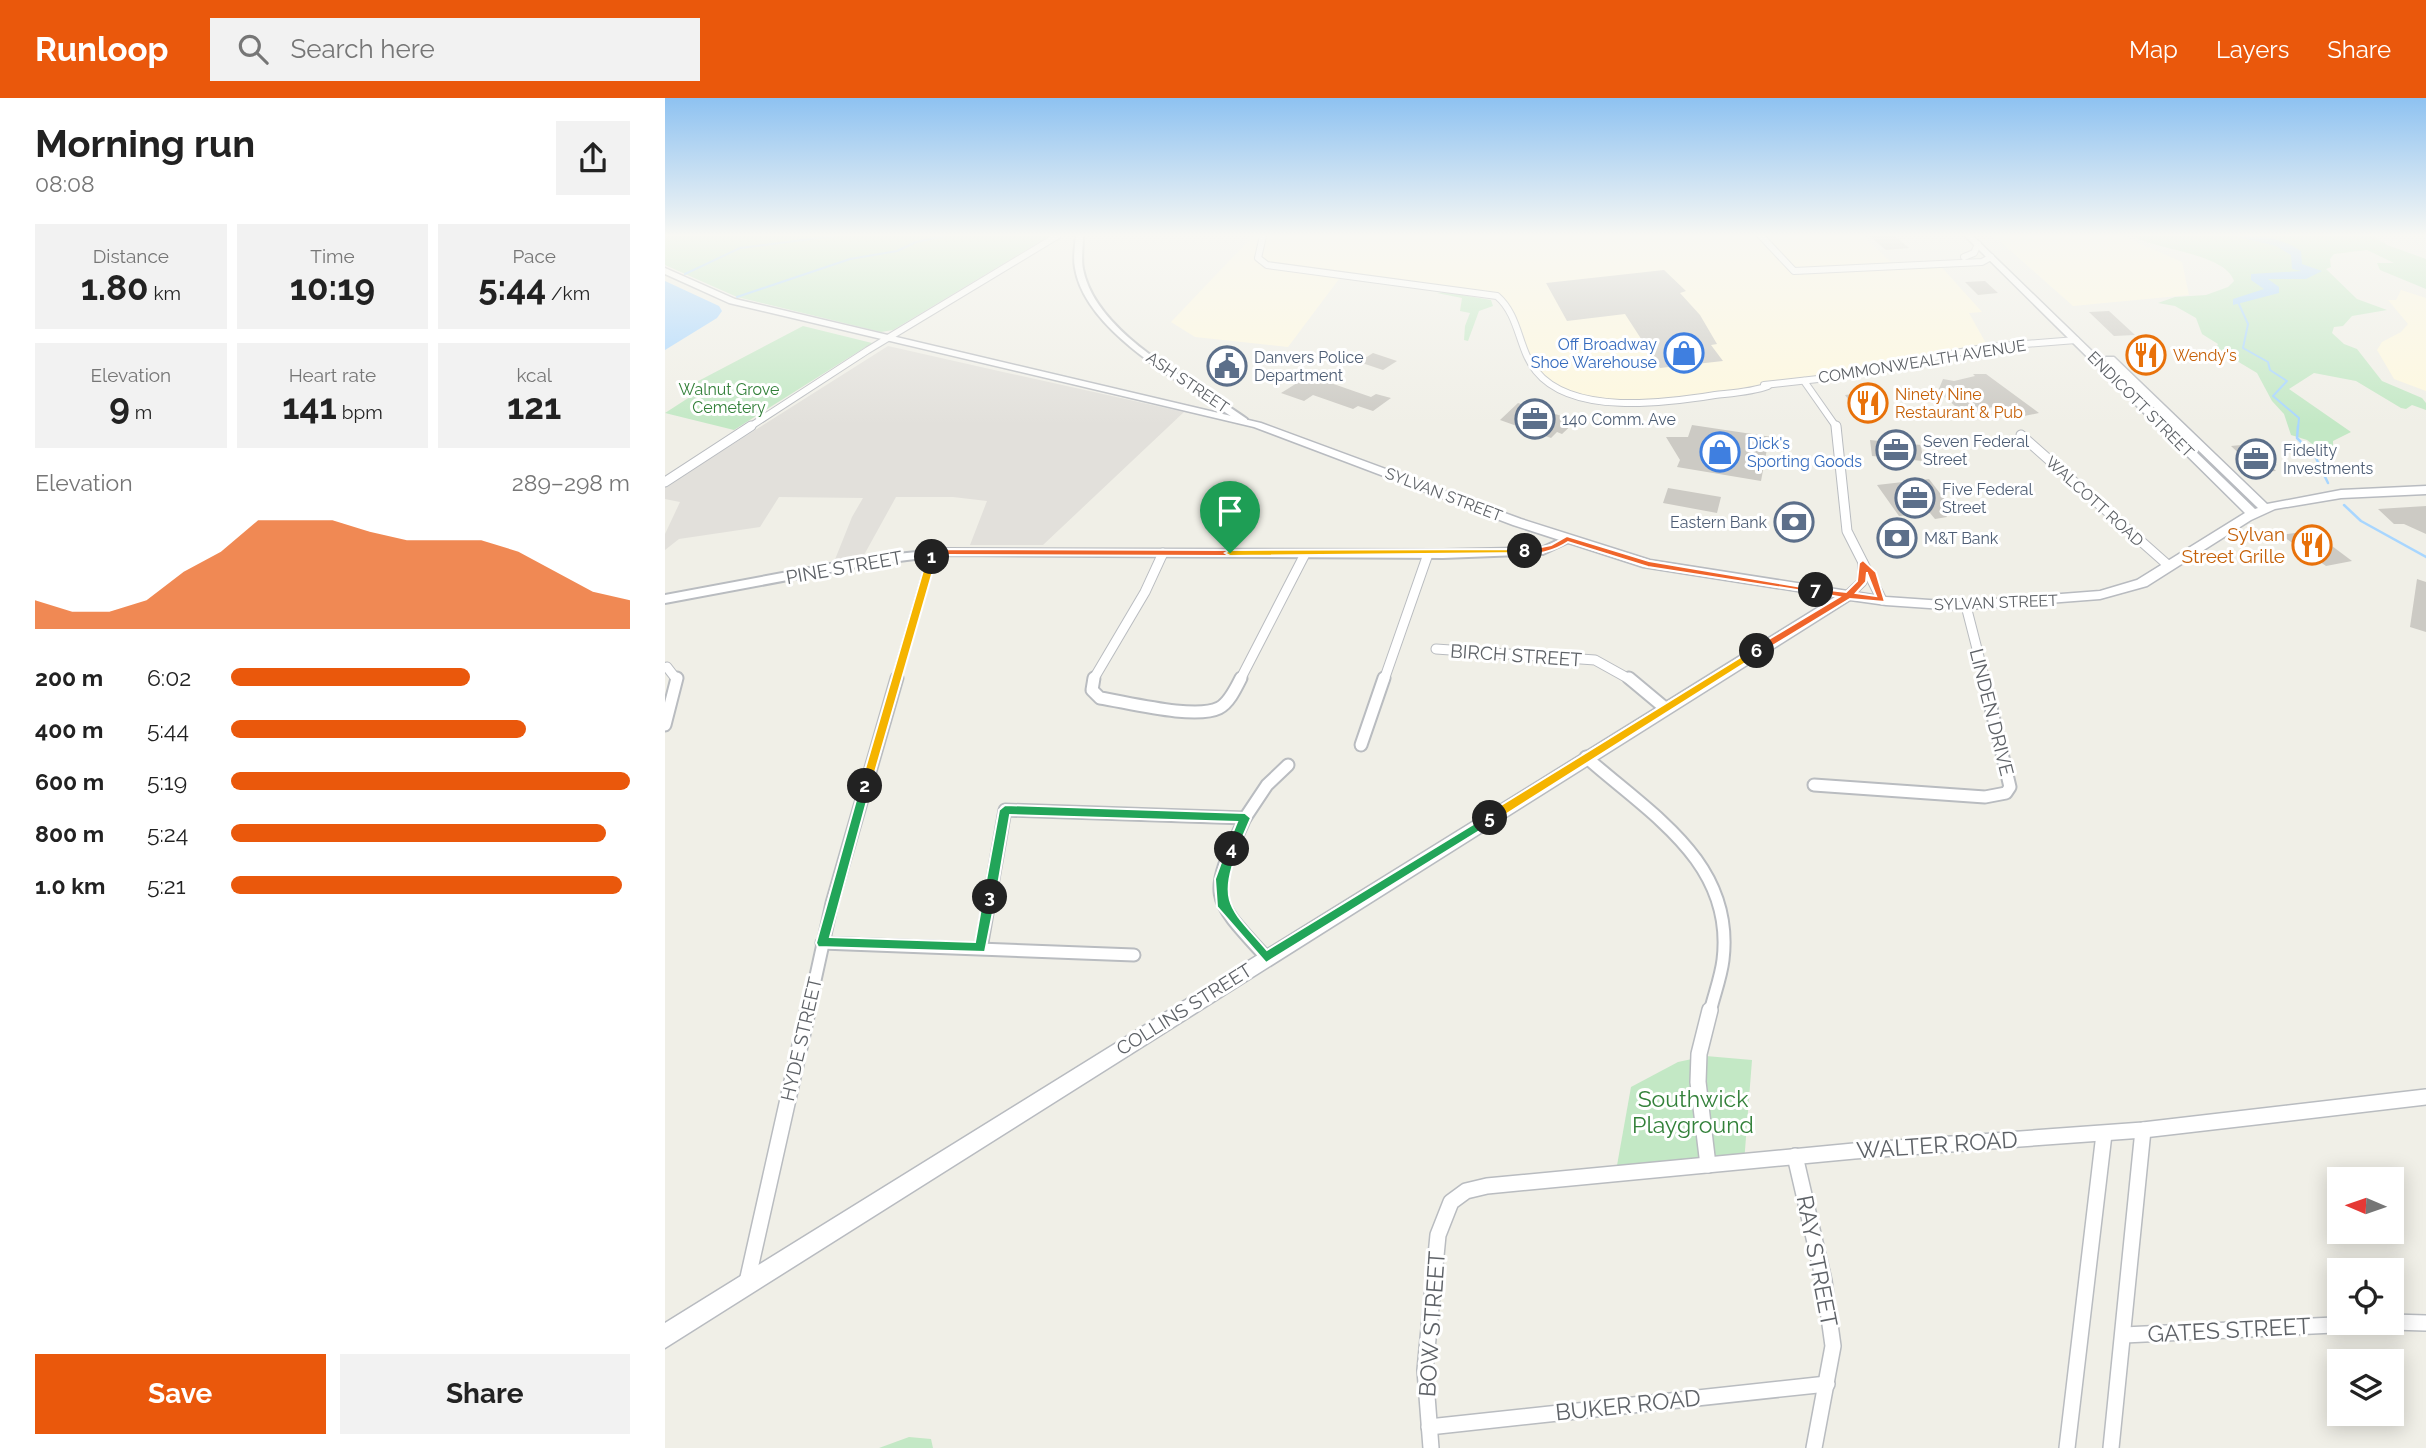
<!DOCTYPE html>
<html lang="en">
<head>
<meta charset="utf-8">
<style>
	body { margin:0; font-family:Raleway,sans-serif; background:#f2f2f2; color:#222; height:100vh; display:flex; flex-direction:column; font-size:26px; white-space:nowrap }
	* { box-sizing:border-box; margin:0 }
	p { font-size:23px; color:#767676 }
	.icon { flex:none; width:38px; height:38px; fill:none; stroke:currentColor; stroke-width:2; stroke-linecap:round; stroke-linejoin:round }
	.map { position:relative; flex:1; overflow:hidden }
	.panel { display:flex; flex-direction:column; background:#fff; width:665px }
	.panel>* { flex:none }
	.needle { width:46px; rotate:272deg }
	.buttons { position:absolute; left:1662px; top:1069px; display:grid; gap:14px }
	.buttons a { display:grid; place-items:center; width:77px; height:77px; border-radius:0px; background:#fff; box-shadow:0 4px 18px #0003; font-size:35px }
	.pin { position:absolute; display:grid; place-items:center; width:60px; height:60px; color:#fff; margin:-72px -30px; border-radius:50% 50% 50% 0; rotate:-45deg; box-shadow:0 0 7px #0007 }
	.pin .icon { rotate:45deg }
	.km { position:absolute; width:35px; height:35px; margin:-18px; border-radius:50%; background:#222; color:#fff; font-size:19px; line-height:35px; text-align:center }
	.round { display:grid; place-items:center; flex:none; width:74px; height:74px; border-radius:0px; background:#f2f2f2 }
	.head { display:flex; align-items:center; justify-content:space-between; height:119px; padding:0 35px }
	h1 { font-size:38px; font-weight:700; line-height:52px }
	.figures { display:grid; grid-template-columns:repeat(3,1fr); gap:10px; height:119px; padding:7px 35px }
	.figures div { display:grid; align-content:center; border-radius:0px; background:#f2f2f2; text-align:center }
	.figures b { font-size:35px; font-weight:700 }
	.figures small { font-size:19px; font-weight:400 }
	.figures p { font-size:19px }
	.chart { height:196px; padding:14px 35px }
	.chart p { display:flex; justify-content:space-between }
	.chart svg { width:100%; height:126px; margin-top:7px; fill:#ea580c; opacity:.7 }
	.button { display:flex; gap:14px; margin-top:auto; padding:14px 35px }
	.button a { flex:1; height:80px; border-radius:0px; background:#ea580c; color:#fff; font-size:28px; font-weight:700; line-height:80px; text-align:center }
	.button a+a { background:#f2f2f2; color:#222 }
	ul { padding:0 35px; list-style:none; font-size:23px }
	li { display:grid; grid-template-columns:112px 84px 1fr; align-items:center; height:52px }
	li i { height:18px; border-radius:9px; background:#ea580c }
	header { display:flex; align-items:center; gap:42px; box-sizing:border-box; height:98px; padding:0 35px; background:#ea580c; color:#fff }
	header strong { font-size:33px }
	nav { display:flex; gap:38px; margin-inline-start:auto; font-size:24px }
	.search { width:490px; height:63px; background:#f2f2f2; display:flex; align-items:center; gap:18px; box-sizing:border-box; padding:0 24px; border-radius:0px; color:#767676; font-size:26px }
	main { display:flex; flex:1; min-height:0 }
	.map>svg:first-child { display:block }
	.commercial { fill:#fef8de }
	.industrial { fill:#e2e0db }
	.green { fill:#c3e8c5 }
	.water { fill:#a8d6ff }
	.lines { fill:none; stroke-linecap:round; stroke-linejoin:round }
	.stream-far1 { stroke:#a8d6ff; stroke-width:2 }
	.stream { stroke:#a8d6ff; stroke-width:2.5 }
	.river { fill:#a8d6ff; fill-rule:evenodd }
	.building { fill:#cccac4 }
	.minor-far3-casing { stroke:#b9bcc0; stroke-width:8 }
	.minor-far2-casing { stroke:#b9bcc0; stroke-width:11 }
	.minor-far1-casing { stroke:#b9bcc0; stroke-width:15 }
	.minor-casing { stroke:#b9bcc0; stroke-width:18 }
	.tertiary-casing { stroke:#b9bcc0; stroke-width:4 }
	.secondary-casing { stroke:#b8bbc0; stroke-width:3 }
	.minor-far3 { stroke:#fff; stroke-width:6 }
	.minor-far2 { stroke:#fff; stroke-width:9 }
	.minor-far1 { stroke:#fff; stroke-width:11 }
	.minor { stroke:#fff; stroke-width:15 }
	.tertiary { fill:#fff; fill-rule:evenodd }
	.secondary { fill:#fff; fill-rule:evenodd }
	.split-1 { fill:#f0652b; stroke:#fff; stroke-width:2 }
	.split-2 { fill:#f5b400; stroke:#fff; stroke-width:2 }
	.split-3 { fill:#22a559; stroke:#fff; stroke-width:2 }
	.split-4 { fill:#22a559; stroke:#fff; stroke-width:2 }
	.split-5 { fill:#22a559; stroke:#fff; stroke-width:2 }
	.split-6 { fill:#f5b400; stroke:#fff; stroke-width:2 }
	.split-7 { fill:#f0652b; stroke:#fff; stroke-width:2; fill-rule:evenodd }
	.split-8 { fill:#f0652b; stroke:#fff; stroke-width:2 }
	.split-9 { fill:#f5b400; stroke:#fff; stroke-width:2 }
	.labels { text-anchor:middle; stroke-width:6; stroke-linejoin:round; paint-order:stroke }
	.far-shop-label { font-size:16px; fill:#366cbe; stroke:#fff; text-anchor:end }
	.far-food-label { font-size:16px; fill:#c56008; stroke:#fff; text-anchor:start }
	.far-service-label { font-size:16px; fill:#4e5e75; stroke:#fff; text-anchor:start }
	.far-street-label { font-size:16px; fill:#5e6267; stroke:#fff }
	.far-park-label { font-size:16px; fill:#33813a; stroke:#fff }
	.food-label { font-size:19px; fill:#c56008; stroke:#fff; text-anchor:end }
	.street-label { font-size:19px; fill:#5e6267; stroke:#fff }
	.near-park-label { font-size:23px; fill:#33813a; stroke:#fff }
	.near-street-label { font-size:23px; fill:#5e6267; stroke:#fff }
</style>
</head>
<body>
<header>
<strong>Runloop</strong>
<div class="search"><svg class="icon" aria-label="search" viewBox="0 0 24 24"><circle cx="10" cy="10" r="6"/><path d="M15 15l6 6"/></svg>Search here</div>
<nav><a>Map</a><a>Layers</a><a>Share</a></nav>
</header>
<main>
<section class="panel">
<div class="head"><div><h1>Morning run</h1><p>08:08</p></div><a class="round"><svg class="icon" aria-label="share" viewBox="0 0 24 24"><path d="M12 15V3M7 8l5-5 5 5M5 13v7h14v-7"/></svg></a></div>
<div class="figures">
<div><p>Distance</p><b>1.80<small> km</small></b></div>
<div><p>Time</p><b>10:19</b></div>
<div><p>Pace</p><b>5:44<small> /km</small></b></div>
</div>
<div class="figures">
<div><p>Elevation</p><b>9<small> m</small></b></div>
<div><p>Heart rate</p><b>141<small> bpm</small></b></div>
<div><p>kcal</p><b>121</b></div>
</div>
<div class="chart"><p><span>Elevation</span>289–298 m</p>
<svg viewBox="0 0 160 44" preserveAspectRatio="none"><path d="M0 44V34L10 38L20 38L30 34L40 24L50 17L60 6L70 6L80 6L90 10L100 13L110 13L120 13L130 17L140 24L150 31L160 34V44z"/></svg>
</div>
<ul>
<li><b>200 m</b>6:02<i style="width:60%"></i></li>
<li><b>400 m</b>5:44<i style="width:74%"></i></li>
<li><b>600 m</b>5:19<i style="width:100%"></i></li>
<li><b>800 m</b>5:24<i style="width:94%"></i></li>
<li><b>1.0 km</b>5:21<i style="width:98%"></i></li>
</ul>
<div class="button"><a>Save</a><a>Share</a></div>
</section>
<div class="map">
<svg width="1761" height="1350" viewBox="0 0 1761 1350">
	<rect width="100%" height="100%" fill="#f0efe7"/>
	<g class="commercial">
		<polygon points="588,138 1198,138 1228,166 1271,163 1317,214 1304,215 1323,249 1103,288 956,305 915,301 875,281 836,200 677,177 623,249 530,239 506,224"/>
		<polygon points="1329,138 1458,138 1517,164 1524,197 1408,208"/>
		<polygon points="1736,192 1761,200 1761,293 1729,281 1712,252 1717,244 1736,234 1743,226 1723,202 1731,202"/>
	</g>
	<polygon class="industrial" points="223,248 338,274 519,314 378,447 305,447 322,403 288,399 231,399 199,457 169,464 187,419 198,400 114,399 95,429 14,441 0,452 0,436 15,404 0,401 0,389"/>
	<g class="green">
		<polygon points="0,138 384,138 228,232 216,234 72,199 0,167"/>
		<path d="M1468,138H1709L1722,147L1761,161V191L1715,172L1712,165H1729L1702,152L1669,156L1665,161L1666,169L1661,171L1692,201L1722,212L1687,218L1678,228L1669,229L1667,235L1679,246L1692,251L1717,283L1757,300L1761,305V312L1747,307L1741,311L1736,310L1691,283L1649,275L1624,291L1686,334L1668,343V351L1659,355L1642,342L1626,337L1619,316L1607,303L1592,275L1562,257L1547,259L1553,246L1537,236L1531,220L1510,208L1493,205L1510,199L1541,197L1563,189L1569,183C1560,155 1490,152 1468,138Z"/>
		<polygon points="780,194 826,202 828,208 814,213 803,243 799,242 800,228 805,215 795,213 797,200 772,195"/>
		<polygon points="138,228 207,245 69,332 0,315 31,295 20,290"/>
		<polygon points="1041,958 1087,962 1079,1065 951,1073 966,989 1013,964"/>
		<polygon points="244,1339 266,1341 268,1350 214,1350"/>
	</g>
	<polygon class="water" points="0,183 54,208 57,213 52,220 0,252"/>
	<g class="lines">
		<g class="stream-far1">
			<polyline points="20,176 75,150 169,138"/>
			<polyline points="72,199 185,161 232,153 251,144 280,138"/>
			<polyline points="1573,204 1583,226 1578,250 1603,264 1605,272 1622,283 1608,298 1634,320 1633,330"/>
		</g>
		<g class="stream">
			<polyline points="1633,328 1632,340 1650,358 1663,385"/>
			<polyline points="1679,407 1696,423 1761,459"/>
		</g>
		<path class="river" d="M1569,138C1594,137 1615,139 1636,153L1637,166L1657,173L1641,181H1603L1614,189V195L1568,207V201L1599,191L1586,182V176L1637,173L1627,171L1626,157L1611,148Z"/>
	</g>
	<g class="building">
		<polygon points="1205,138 1230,138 1244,150 1221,152"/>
		<polygon points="999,172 1021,193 1015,195 1035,217 1052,246 1046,247 1058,263 995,270 960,216 902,223 881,185"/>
		<polygon points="1320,183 1333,195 1313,197 1300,184"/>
		<polygon points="1444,213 1470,237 1449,238 1424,214"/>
		<polygon points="708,255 732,263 718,272 694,264"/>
		<polygon points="653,272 667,276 657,282 706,299 711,296 726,300 708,313 693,308 688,311 648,297 639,303 616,295"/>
		<polygon points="1308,276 1321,276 1374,315 1354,319 1338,307 1298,315 1273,293 1278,281 1289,283 1310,278"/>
		<polygon points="1203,294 1212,294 1223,308 1190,311 1180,297"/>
		<polygon points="853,305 900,319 911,323 897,336 892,334 886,340 835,322"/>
		<polygon points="1027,327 1107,339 1105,352 1102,351 1096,383 1012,369 1015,362 1001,339 1023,339"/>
		<polygon points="1205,342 1256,347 1258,363 1207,358"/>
		<polygon points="1586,346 1612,367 1607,369 1611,373 1594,374 1566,348"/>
		<polygon points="1264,381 1288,412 1278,413 1282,419 1270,421 1265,415 1234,418 1212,387"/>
		<polygon points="1003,390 1056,399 1052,415 998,405"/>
		<polygon points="1761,408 1761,436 1739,426 1729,426 1713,411"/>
		<polygon points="1120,415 1141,415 1146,433 1125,432"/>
		<polygon points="1643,433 1655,439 1687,463 1661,468 1616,437"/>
		<polygon points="1213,434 1242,435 1245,446 1215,445"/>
		<polygon points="1752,481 1761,484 1761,534 1745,529"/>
	</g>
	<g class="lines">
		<g class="minor-far3-casing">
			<g id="minor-far3">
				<path d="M598,138L593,160L602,167L832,198C855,218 853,251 871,273C907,318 1000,305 1050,297C1068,295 1087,294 1103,288"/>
				<polyline points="1096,138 1129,173 1317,164 1326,159"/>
				<polyline points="1299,159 1309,155 1313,146"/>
				<polyline points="1139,283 1172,330"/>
				<polyline points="1099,287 1153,281 1323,249 1411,242"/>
				<polyline points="83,330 203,252 392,138"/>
			</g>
		</g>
		<g class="minor-far2-casing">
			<g id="minor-far2">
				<polyline points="1171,328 1182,433 1217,502"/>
				<polyline points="1356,337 1504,468"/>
				<polyline points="0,384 86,328"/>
				<polyline points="1183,497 1197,484 1198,465"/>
				<polyline points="1301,508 1320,582"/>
				<polyline points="771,551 930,562 966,582"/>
				<polyline points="2,569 12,582"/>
				<polyline points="231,582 268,455"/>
				<polyline points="428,582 480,494 498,455"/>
				<polyline points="575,582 640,456"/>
				<polyline points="719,582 763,456"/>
			</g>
		</g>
		<g class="minor-far1-casing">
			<g id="minor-far1">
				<path d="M429,580L427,592L435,600C462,604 530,622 554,610C564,605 571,590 576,580"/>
				<polyline points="964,580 1000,610"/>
				<polyline points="0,627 12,580"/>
				<polyline points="696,647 719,580"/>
				<path d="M921,659C985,716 1070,764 1058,862C1056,879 1049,897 1045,914"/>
				<polyline points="1149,687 1320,699 1341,695 1345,689 1319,580"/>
				<polyline points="580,720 602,687 623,667"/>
				<polyline points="157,845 469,857"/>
				<path d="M316,850L340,712L580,720C544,799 543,796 601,859"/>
				<polyline points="143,914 167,805 232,580"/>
			</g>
		</g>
		<g class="minor-casing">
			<g id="minor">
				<polyline points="1130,1058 1159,1183 1168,1248 1149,1350"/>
				<polyline points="1043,1067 1033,984 1034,956 1045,912"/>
				<polyline points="82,1184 143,912"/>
				<polyline points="1727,1224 1761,1225"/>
				<polyline points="1459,1237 1712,1225"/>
				<polyline points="764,1329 1162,1286"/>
				<polyline points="766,1350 760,1272 773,1137 786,1104 801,1093 822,1088 1189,1053 1478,1032 1761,999"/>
				<polyline points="1402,1350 1439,1036"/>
				<polyline points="1446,1350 1478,1032"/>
			</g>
		</g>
		<g class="tertiary-casing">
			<g id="tertiary">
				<path d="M411,138H418C418,148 416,161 418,171C431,238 531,284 582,321V325H576C525,288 421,237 410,170C408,160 410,148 411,138Z"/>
				<polygon points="902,438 906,439 906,443 878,456 778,460 281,457 203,467 0,505 0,497 203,459 281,451 778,452 876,450"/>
			</g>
		</g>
		<g class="secondary-casing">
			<polygon id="secondary" points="1300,138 1308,138 1590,411 1593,410 1441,263 1441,259 1449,259 1602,406 1676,392 1761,388 1761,396 1676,400 1610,411 1586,422 1482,488 1435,501 1293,512 1221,507 1185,502 0,1250 0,1225 1170,499 978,469 848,427 589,329 64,205 0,176 0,170 70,201 596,325 856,421 985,462 1221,499 1293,504 1435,493 1472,482 1580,415"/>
		</g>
		<use href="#minor-far3" class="minor-far3"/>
		<use href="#minor-far2" class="minor-far2"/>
		<use href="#minor-far1" class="minor-far1"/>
		<use href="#minor" class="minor"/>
		<use href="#tertiary" class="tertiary"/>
		<use href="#secondary" class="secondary"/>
	</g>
	<linearGradient id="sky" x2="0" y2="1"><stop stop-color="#8ec2f1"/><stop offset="0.42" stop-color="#f8f8f4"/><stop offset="1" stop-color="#f8f8f4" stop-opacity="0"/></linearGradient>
	<rect width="1761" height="327" fill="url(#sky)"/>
	<polygon class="split-1" points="281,451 565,452 569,455 565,458 281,457 267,462 262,459 265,453"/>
	<polygon class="split-2" points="267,456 272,459 206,688 200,692 195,688 262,459"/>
	<polygon class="split-3" points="200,683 206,688 165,839 310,844 318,799 325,794 331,799 320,854 153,849 151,845 195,688"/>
	<polygon class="split-4" points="340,707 580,715 586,720 571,755 567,756 561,751 572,724 345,717 331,799 325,805 318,799 334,712"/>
	<path class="split-5" d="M825,716L829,717V724L601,865L552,809L550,781L561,751L567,746L573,751C553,807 566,810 602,852Z"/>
	<polygon class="split-6" points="1092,549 1096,550 1096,555 829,724 820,724 820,717"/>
	<path class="split-7" d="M1198,462L1211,474L1220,504L1185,501L1096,555H1089V550L1174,499L1147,494V490L1181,494L1192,483L1194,465ZM1202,474V475L1211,498L1191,495L1201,484Z"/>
	<path class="split-8" d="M902,438L984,463L1155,492L1151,495L983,469L903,444C891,452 869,460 856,453L886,447Z"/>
	<polygon class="split-9" points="860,451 863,455 565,458 560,455 565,452"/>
	<defs>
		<g id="shop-ring" transform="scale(2.0125)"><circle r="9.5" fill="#fff" stroke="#3f7fe0" stroke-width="1.5"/><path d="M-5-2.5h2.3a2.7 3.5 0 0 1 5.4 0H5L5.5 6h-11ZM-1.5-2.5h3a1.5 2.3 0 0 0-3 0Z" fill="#3f7fe0"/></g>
		<g id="restaurant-ring" transform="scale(2.0125)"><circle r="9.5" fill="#fff" stroke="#e8710a" stroke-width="1.5"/><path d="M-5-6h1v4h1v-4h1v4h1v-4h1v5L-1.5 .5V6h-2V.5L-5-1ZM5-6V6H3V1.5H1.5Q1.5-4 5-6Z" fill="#e8710a"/></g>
		<g id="civic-ring" transform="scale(2.0125)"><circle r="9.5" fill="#fff" stroke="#5c6f8a" stroke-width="1.5"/><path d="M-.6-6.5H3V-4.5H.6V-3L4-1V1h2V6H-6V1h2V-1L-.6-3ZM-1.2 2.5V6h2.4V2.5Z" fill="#5c6f8a"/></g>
		<g id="office-ring" transform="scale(2.0125)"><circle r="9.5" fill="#fff" stroke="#5c6f8a" stroke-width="1.5"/><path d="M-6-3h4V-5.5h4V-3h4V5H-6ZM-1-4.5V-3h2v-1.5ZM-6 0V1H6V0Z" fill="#5c6f8a"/></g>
		<g id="bank-ring" transform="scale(2.0125)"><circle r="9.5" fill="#fff" stroke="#5c6f8a" stroke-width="1.5"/><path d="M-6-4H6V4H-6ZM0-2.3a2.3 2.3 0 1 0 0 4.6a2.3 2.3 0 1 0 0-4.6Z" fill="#5c6f8a"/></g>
	</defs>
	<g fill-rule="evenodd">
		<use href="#shop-ring" x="1019" y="255"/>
		<use href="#restaurant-ring" x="1481" y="257"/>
		<use href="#civic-ring" x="562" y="268"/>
		<use href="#restaurant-ring" x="1203" y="305"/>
		<use href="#office-ring" x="870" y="321"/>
		<use href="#office-ring" x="1231" y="352"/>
		<use href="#shop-ring" x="1055" y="354"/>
		<use href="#office-ring" x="1591" y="361"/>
		<use href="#office-ring" x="1250" y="400"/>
		<use href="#bank-ring" x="1129" y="424"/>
		<use href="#bank-ring" x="1232" y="440"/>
		<use href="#restaurant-ring" x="1647" y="447"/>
	</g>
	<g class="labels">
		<g class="far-shop-label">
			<text x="992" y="252">Off Broadway<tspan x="992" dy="18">Shoe Warehouse</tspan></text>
			<text x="1082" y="351" text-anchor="start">Dick's<tspan x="1082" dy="18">Sporting Goods</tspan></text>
		</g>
		<g class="far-food-label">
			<text x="1508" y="263">Wendy's</text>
			<text x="1230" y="302">Ninety Nine<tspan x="1230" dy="18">Restaurant &amp; Pub</tspan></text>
		</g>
		<g class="far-service-label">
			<text x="589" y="265">Danvers Police<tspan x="589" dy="18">Department</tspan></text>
			<text x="897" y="327">140 Comm. Ave</text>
			<text x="1258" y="349">Seven Federal<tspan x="1258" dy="18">Street</tspan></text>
			<text x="1618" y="358">Fidelity<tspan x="1618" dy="18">Investments</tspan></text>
			<text x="1277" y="397">Five Federal<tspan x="1277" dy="18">Street</tspan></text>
			<text x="1102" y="430" text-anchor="end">Eastern Bank</text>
			<text x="1259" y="446">M&amp;T Bank</text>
		</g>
		<g class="far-street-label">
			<text transform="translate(1257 263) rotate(-9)" y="6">COMMONWEALTH AVENUE</text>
			<text transform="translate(523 284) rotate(34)" y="6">ASH STREET</text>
			<text transform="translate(1476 306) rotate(45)" y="6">ENDICOTT STREET</text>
			<text transform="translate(779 396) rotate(21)" y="6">SYLVAN STREET</text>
			<text transform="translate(1430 403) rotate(42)" y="6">WALCOTT ROAD</text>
			<text transform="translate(1331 504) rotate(-2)" y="6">SYLVAN STREET</text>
		</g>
		<g class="far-park-label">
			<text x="64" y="297">Walnut Grove<tspan x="64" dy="18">Cemetery</tspan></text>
		</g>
		<g class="food-label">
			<text x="1620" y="443">Sylvan<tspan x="1620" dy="22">Street Grille</tspan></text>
		</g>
		<g class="street-label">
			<text transform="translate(179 469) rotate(-10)" y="7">PINE STREET</text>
			<text transform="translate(851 557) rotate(4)" y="7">BIRCH STREET</text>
			<text transform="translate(1327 614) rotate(76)" y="7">LINDEN DRIVE</text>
			<text transform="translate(519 911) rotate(-32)" y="7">COLLINS STREET</text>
			<text transform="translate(136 941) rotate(-77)" y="7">HYDE STREET</text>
		</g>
		<g class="near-park-label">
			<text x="1028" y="1009">Southwick<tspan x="1028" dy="26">Playground</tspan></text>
		</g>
		<g class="near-street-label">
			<text transform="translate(1272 1047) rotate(-4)" y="8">WALTER ROAD</text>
			<text transform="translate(1152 1163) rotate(79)" y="8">RAY STREET</text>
			<text transform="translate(767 1226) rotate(-86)" y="8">BOW STREET</text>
			<text transform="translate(1564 1232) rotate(-3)" y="8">GATES STREET</text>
			<text transform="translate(963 1307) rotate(-6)" y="8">BUKER ROAD</text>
		</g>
	</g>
</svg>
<div class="buttons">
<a><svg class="needle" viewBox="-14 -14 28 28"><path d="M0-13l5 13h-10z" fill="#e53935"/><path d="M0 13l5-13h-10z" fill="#767676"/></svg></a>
<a><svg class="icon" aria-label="locate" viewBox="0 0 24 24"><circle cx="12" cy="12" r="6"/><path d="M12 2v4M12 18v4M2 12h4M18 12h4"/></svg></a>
<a><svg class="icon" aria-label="layers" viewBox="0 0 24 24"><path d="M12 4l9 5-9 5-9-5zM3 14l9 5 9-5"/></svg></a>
</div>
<div class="pin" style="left:565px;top:455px;background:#1e9e55"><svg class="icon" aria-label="arrive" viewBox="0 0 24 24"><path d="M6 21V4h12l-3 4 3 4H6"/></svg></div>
<b class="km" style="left:267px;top:459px">1</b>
<b class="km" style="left:200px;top:688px">2</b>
<b class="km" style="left:325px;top:799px">3</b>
<b class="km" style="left:567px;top:751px">4</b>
<b class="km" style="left:825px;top:720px">5</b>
<b class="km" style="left:1092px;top:553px">6</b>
<b class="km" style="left:1151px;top:492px">7</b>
<b class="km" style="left:860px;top:453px">8</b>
</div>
</main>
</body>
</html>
